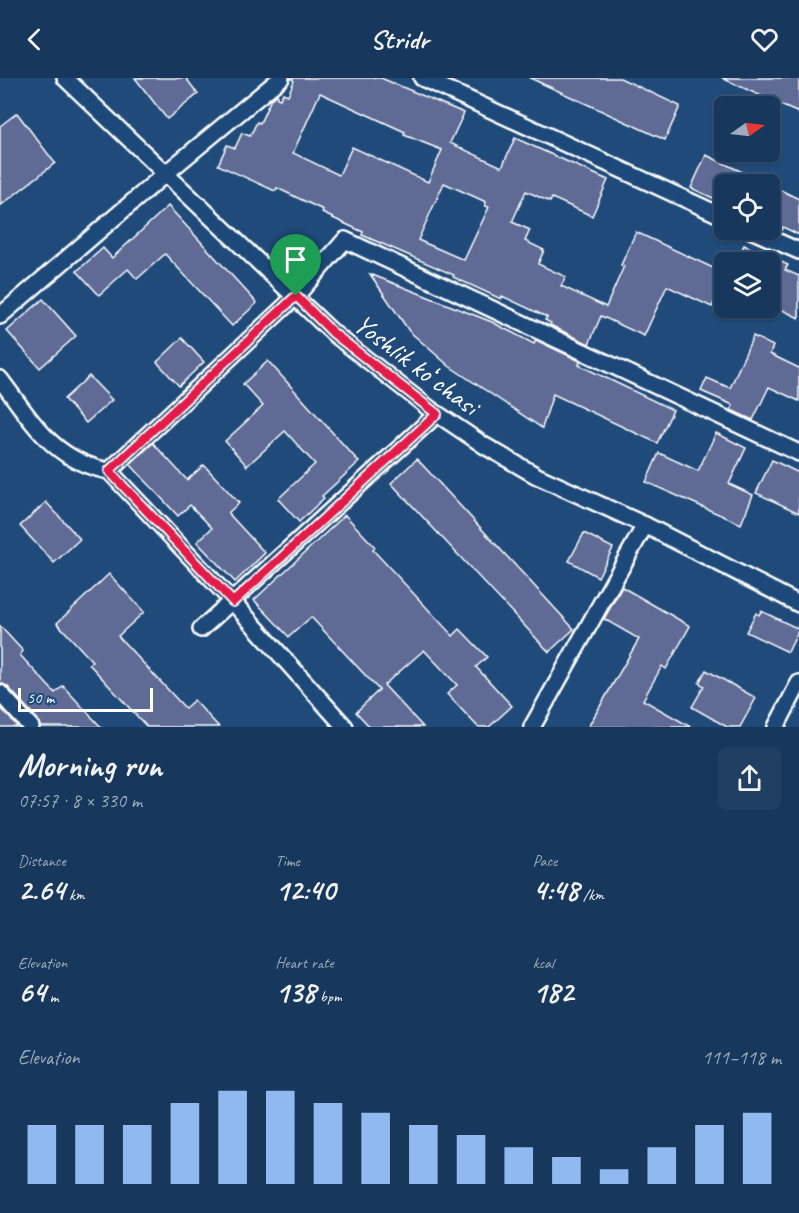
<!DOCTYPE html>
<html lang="en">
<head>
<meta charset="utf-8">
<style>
	body { margin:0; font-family:Caveat,sans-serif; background:#203f62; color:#f1f3f6; height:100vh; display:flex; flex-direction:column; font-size:22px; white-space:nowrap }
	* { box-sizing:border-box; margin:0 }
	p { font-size:20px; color:#9eacbb }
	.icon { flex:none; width:33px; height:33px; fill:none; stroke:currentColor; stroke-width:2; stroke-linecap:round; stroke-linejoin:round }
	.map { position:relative; height:649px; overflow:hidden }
	.sheet { display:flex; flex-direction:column; background:#17385c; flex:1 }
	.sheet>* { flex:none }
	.needle { width:39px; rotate:76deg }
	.controls { position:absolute; left:714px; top:18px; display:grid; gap:12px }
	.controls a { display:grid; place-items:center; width:66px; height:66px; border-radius:9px; background:#17385c; box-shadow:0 2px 4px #0004,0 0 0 2px #365272; font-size:30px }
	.scale { position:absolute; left:18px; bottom:15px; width:135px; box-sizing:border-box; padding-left:6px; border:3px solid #fff; border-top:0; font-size:16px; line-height:21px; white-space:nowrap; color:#fff; -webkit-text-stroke:4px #1f4a7a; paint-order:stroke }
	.pin { position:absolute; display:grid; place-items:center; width:51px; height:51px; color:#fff; margin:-62px -26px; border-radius:50% 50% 50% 0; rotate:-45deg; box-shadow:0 0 6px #0007 }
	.pin .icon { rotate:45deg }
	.round { display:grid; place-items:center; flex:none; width:63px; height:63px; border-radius:9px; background:#203f62 }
	.overview { display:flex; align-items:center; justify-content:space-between; height:102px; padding:0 18px }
	h1 { font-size:33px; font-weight:800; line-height:45px }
	.figures { display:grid; grid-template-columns:repeat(3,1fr); gap:9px; height:102px; padding:6px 18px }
	.figures div { display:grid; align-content:center }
	.figures b { font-size:30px; font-weight:800 }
	.figures small { font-size:16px; font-weight:400 }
	.figures p { font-size:16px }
	.chart { height:168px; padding:12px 18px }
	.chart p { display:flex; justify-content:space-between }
	.chart svg { width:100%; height:108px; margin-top:6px; stroke:#90b9f0; stroke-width:6 }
	header { display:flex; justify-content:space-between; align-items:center; height:78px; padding:0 18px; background:#17385c; font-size:27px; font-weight:800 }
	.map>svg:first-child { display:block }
	.building { fill:#5f6b95; stroke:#fff; stroke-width:1.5; fill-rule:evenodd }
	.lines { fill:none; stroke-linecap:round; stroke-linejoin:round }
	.street-casing { stroke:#fff; stroke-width:20 }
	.street { stroke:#1f4a7a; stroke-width:15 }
	.route-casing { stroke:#fff; stroke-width:12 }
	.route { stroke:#e11d48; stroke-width:8 }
	.labels { text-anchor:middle; stroke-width:4.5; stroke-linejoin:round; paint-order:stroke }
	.street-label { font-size:28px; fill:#fff; stroke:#1f4a7a }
</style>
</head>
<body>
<header><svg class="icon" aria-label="back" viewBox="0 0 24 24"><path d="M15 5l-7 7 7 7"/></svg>Stridr<svg class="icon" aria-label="heart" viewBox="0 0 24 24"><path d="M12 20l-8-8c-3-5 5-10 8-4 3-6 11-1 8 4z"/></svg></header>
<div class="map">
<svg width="799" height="649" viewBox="0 0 799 649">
	<rect width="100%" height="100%" fill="#1f4a7a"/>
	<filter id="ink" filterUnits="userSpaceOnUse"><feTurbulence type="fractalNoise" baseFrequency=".0167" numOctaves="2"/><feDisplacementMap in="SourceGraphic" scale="12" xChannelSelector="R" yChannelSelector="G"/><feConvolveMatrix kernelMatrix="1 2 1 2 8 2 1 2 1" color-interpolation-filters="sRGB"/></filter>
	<g filter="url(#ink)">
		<g class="building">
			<polygon points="135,0 186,0 198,16 167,41"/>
			<path d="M291,0H381L464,35L450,65L502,89L515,60L608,102L592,138L552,120L550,124L526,113L512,144L530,152L525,163L544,172L538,186L566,199L561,208L606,229L624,188L621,187L636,154L724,195V201L712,229L667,208L644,258L601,238L589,266L550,247L551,245L545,242L547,239L502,218L501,221L453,199L454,197L362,157L363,154L322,135L323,132L277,110L275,113L218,87L227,67L235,70L242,55L250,58L257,44L260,45L271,21L277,16V20L280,21L283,15L288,17L294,3ZM320,15L405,54L404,57L442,72L428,104L352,69L339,97L293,75ZM444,105L486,124L485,128L489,129L464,182L418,162Z"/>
			<polygon points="530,0 620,0 680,28 665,62"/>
			<polygon points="722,0 799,0 799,35 785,29"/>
			<polygon points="17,35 55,85 0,128 0,48"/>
			<polygon points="706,77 768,106 724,106 724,125 691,110"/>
			<polygon points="770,107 799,121 799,157 783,149 782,152 770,146"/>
			<polygon points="168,128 257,225 232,248 165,176 137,201 128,191 99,217 77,193 103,170 112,180"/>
			<polygon points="744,167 788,187 785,192 799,198 799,240 770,226 770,184 736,184"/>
			<polygon points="370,196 492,244 534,266 536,262 580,283 579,287 673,332 657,365 553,316 542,350 449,288 409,253"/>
			<polygon points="43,221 76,258 40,290 7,253"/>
			<polygon points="753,258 773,268 770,276 799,290 799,323 769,309 753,342 731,332 733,327 701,313 707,300 730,310"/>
			<polygon points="182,260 204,284 179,308 157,284"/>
			<polygon points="268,283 359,384 322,418 324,420 299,444 278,421 315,386 303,373 285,353 247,388 225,363 263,328 243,306"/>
			<polygon points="89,298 112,322 86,345 64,321"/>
			<polygon points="716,355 746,370 729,406 753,417 741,446 646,404 659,375 698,393"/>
			<polygon points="153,365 187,402 204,387 239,425 228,435 265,475 235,504 197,464 212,450 190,427 178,438 130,386"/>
			<polygon points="417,381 574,551 549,574 391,405"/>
			<polygon points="772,382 799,395 799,435 756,415"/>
			<polygon points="46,424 80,461 54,485 20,448"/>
			<polygon points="345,437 375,469 373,472 453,558 460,551 487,579 476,589 512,628 489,649 478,649 447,616 457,607 424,572 384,607 423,649 370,649 356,634 379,612 311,539 289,559 254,522"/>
			<polygon points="584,455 613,470 598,499 569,483"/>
			<polygon points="109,496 144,534 118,558 185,630 194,622 219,649 147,649 89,586 92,583 57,545"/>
			<polygon points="622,509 690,548 666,591 662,588 643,622 691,649 588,649 639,561 604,541"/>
			<polygon points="761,533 799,551 788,574 746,554 756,535 759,537"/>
			<polygon points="0,548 23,573 20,577 55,615 63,608 101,649 40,649 38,642 7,608 0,605"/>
			<polygon points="706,592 756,620 740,649 727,649 692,629 704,608 699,605"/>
			<polygon points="0,629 18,649 0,649"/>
		</g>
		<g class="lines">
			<g class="street-casing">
				<g id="street">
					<polyline points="65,0 333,255 430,331 485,368 537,398 645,447 799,526"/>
					<polyline points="422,0 724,139"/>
					<polyline points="751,152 799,173"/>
					<polyline points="0,238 165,96 281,0"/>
					<path d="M0,301C32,343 53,383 109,393L233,524L345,649"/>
					<polyline points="109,393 296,218 345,162 799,375"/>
					<polyline points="201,551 437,336"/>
					<polyline points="0,615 31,649"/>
					<polyline points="532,649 645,447"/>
					<polyline points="776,649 799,605"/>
				</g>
			</g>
			<use href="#street" class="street"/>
		</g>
	</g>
	<g class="lines" filter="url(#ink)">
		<g class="route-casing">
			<polygon id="route" points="296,218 333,255 437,336 233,524 109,393"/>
		</g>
		<use href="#route" class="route"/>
	</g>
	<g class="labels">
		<g class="street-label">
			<text transform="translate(417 286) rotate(37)" y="10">Yoshlik koʻchasi</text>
		</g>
	</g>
</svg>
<div class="controls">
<a><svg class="needle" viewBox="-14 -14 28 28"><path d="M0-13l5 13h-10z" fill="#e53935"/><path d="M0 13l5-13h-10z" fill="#9eacbb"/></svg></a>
<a><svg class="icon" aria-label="locate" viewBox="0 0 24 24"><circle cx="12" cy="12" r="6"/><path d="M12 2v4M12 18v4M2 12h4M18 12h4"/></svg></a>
<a><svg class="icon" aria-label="layers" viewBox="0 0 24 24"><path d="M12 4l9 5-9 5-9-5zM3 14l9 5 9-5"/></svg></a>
</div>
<div class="scale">50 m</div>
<div class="pin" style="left:296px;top:218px;background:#1e9e55"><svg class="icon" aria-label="arrive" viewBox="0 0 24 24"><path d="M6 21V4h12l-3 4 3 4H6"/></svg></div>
</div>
<section class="sheet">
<div class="overview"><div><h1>Morning run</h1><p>07:57 · 8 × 330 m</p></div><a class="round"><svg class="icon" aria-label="share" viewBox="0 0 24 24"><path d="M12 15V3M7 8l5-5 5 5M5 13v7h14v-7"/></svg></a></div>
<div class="figures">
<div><p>Distance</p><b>2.64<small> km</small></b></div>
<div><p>Time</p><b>12:40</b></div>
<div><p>Pace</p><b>4:48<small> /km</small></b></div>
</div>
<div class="figures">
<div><p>Elevation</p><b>64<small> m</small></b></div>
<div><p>Heart rate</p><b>138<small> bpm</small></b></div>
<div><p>kcal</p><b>182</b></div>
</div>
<div class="chart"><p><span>Elevation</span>111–118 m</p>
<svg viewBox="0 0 160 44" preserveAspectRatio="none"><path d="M5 44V20M15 44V20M25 44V20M35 44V11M45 44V6M55 44V6M65 44V11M75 44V15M85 44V20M95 44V24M105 44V29M115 44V33M125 44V38M135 44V29M145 44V20M155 44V15"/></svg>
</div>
</section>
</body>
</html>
